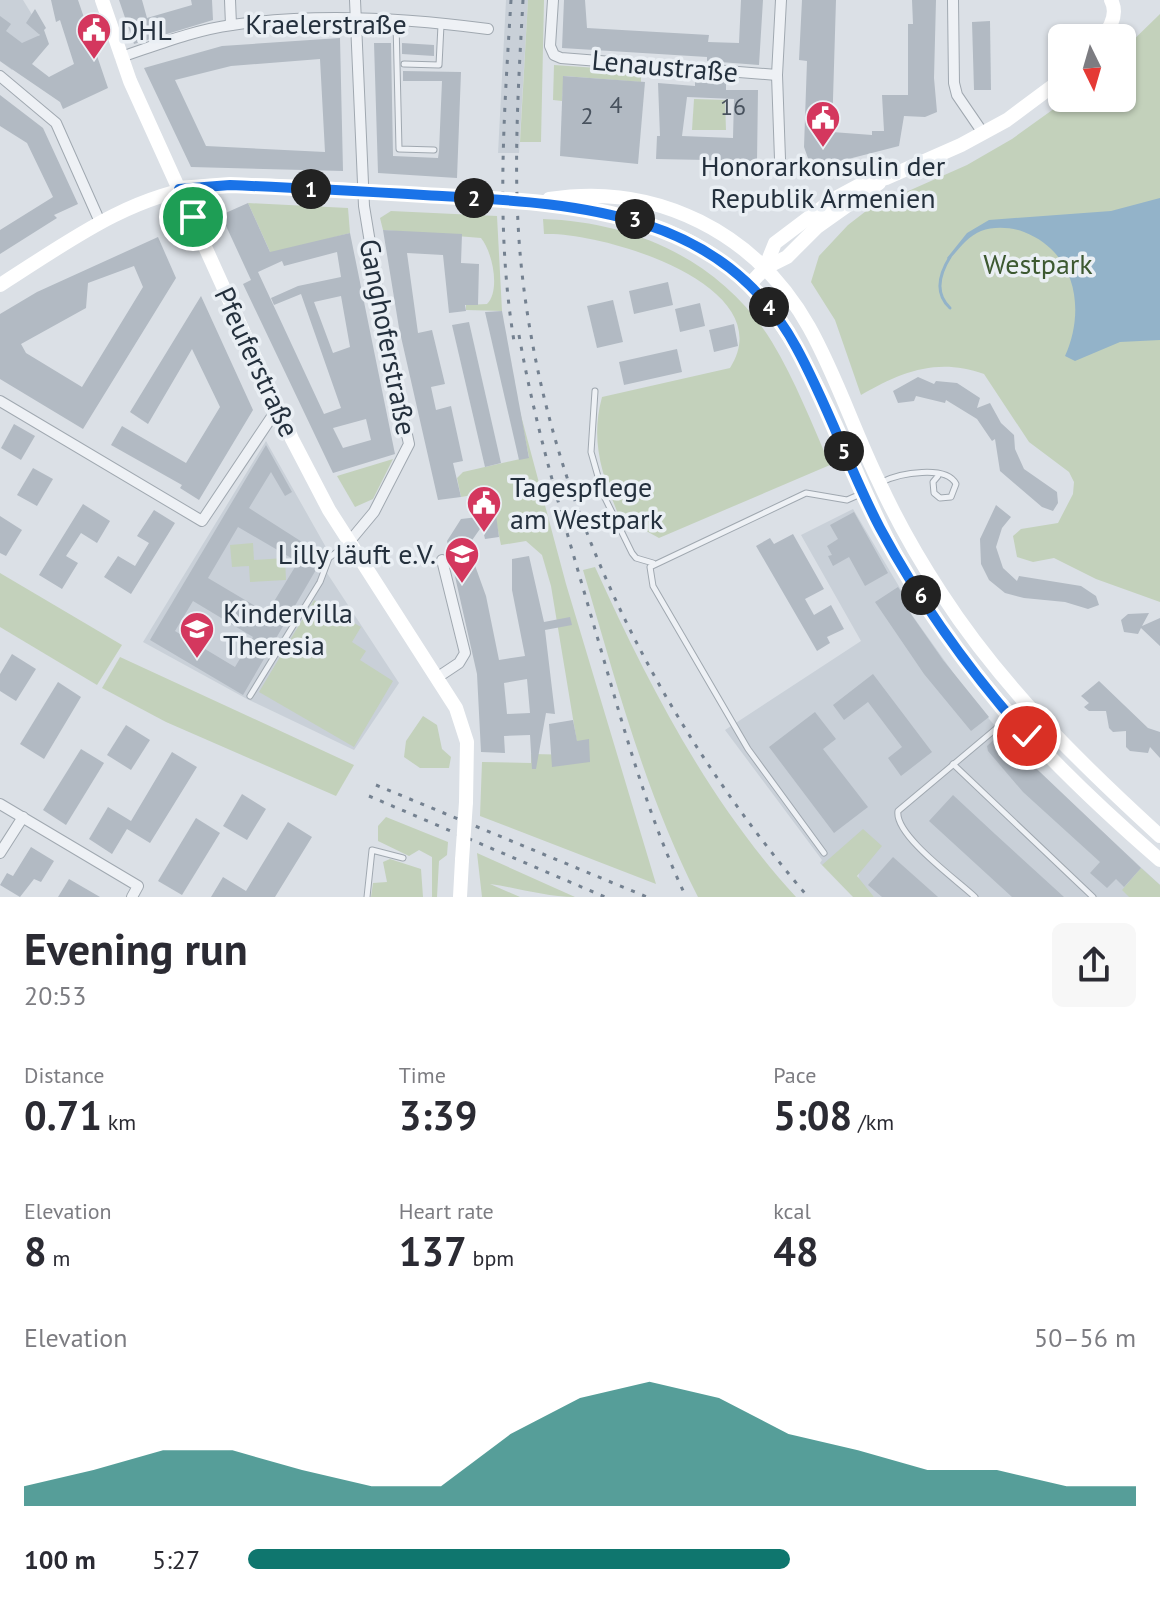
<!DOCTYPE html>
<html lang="en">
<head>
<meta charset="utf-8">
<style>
	body { margin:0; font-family:"PT Sans",sans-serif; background:#f7f7f7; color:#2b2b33; height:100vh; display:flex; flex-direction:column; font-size:30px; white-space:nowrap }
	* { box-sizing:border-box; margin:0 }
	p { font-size:26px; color:#7c7c81 }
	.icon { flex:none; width:44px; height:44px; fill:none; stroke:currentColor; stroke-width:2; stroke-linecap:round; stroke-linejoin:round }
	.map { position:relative; height:897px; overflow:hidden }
	.panel { display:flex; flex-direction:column; background:#fff; flex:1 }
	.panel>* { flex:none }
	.needle { width:52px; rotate:175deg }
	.fabs { position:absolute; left:1048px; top:24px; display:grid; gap:16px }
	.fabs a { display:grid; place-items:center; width:88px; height:88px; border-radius:12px; background:#fff; box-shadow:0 2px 6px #0004; font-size:40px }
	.pin { position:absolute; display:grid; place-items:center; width:68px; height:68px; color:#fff; margin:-34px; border:4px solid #fff; border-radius:50%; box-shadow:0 2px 8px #0007 }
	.km { position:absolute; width:40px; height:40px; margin:-20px; border-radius:50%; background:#222; color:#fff; font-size:22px; line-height:40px; text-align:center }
	.round { display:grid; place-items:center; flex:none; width:84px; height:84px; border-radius:12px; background:#f7f7f7 }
	.summary { display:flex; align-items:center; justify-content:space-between; height:136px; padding:0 24px }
	h1 { font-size:44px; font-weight:700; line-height:60px }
	.figures { display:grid; grid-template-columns:repeat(3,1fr); gap:12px; height:136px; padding:8px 24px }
	.figures div { display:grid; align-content:center }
	.figures b { font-size:40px; font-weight:700 }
	.figures small { font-size:22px; font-weight:400 }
	.figures p { font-size:22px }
	.chart { height:224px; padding:16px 24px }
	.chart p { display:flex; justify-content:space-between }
	.chart svg { width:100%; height:144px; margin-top:8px; fill:#0f766e; opacity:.7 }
	ul { padding:0 24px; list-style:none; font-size:26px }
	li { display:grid; grid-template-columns:128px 96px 1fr; align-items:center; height:60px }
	li i { height:20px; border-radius:10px; background:#0f766e }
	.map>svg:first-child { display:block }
	.built { fill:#c9d0d8 }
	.green { fill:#c3d1bb }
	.water { fill:#93b3c9 }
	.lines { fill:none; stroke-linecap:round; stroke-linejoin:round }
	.stream { stroke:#93b3c9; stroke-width:3 }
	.building { fill:#b2bac3; fill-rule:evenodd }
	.lane-casing { stroke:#a0a8b0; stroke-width:7 }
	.street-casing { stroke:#a0a8b0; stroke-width:12 }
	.lane { stroke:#eef1f5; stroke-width:5 }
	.street { stroke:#eef1f5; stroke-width:10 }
	.secondary { stroke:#fff; stroke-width:14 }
	.rail { stroke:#748190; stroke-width:3; stroke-dasharray:4 8; stroke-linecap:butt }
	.secondary-bridge { stroke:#fff; stroke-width:14 }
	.route-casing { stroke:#fff; stroke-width:16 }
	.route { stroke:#1a73e8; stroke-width:10 }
	.labels { text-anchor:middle; stroke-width:7; stroke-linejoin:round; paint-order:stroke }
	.number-label { font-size:24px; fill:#48525e }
	.street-label { font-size:28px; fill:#24303d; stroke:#eaeff4 }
	.poi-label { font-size:28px; fill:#24303d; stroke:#eaeff4; text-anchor:start }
	.park-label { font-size:28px; fill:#3d5931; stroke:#eaeff4 }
</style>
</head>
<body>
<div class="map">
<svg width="1160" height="897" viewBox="0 0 1160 897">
	<rect width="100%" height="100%" fill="#dbe0e6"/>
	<g class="built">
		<polygon points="0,0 23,0 42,31 12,70 0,61"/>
		<polygon points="506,0 528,0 519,153 498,153"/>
		<polygon points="266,441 332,558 327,573 399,683 354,750 247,699 143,642"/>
		<polygon points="853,509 910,605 907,608 972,699 1020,755 1160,885 1160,897 874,897 858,881 859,872 822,865 852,897 820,863 822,860 725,730 861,641 801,535"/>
	</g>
	<g class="green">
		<polygon points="528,0 544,0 541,142 520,142"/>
		<path d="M1160,14V602L1096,579L1054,558L1033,562L1017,557L1013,536L1021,529L1058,523L1073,494L1074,482L1069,472L1029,442L984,374C937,357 901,372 861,395L835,320L811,282L819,256L848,225L870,208L967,165L1012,139L1069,98H1122V51Z"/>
		<polygon points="554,65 641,71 641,82 564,76 562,101 553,100"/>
		<polygon points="694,99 725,100 726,130 692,130"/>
		<polygon points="248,203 348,208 350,233 271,254"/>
		<path d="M391,211L497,216L502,311L466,310V305L487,304C501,290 492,251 481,238L383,230L380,218Z"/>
		<path d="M543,219C635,222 722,261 772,342C795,380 812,424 830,465L659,538L619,516C602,475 590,441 602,397L730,368C783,285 601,231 544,234Z"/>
		<polygon points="519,408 566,584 656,884 480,816 482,762 531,763 531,754 579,755 551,586 542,555 526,541 501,545 490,492 461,497 457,478 463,472 529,457"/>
		<polygon points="393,459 373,499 355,507 337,476"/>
		<polygon points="253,543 254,560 285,558 286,580 250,582 249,566 232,567 230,545"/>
		<path d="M595,567C648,684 708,801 796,897H698C645,793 616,682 583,570Z"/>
		<polygon points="0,573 122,645 97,685 0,627"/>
		<polygon points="314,600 361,627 352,642 366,651 360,660 393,681 354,747 259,692"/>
		<polygon points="120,657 354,765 336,796 166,722 102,688"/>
		<polygon points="423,716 437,725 442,749 451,757 449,768 420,768 404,757 406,741"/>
		<polygon points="386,817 448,842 447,855 439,861 437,897 432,897 432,857 419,850 409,856 378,841 378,826"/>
		<polygon points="863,829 882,846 857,876 874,897 853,897 822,865"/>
		<path d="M477,853L575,897C546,897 519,888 490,884L520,897H482Z"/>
		<polygon points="390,859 421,869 423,897 371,897 373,883 387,882 383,862"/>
		<polygon points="1141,868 1160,885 1160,897 1129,897 1122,890"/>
	</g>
	<path class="water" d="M1160,198V340L1120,342L1075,361L1065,356C1086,310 1076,252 1024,232C1011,227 994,226 981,231C968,236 958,250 949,260L947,258L967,233L989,220L1111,211Z"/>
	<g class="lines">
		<path class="stream" d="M950,257C940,273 934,293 950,308"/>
	</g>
	<g class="building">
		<polygon points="51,0 78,0 108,88 63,109 60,102 0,61 0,16 11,24 6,31 22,43 40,35 26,23 35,9 46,28 44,30 49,44 32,64 49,77 74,64 60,20 56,22"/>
		<polygon points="119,0 142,0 147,18 192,5 191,0 212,0 213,20 134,44"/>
		<polygon points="564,0 585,0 587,28 709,35 708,42 739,43 741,0 763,0 759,65 707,61 707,57 562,48"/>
		<polygon points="802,0 836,0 832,132 872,135 872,131 884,131 882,95 908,95 908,24 913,24 912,0 936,0 934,78 937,112 925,117 904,116 899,146 821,166 809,161 804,147 807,61 799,60"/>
		<polygon points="990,21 991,90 974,90 972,22"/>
		<path d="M340,38L343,171L191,167L144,68L222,46ZM320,59L325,152L206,146L175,80L231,66Z"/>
		<polygon points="374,43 391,43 393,156 438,158 439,151 442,81 403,81 403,71 461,72 457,178 378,173"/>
		<polygon points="402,43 434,45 434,56 402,54"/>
		<polygon points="563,76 645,82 638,164 560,156"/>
		<path d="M695,78L726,80V90H758L757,161L656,159L657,136H660L658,83L695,86ZM687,97L734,99L733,138L682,136Z"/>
		<polygon points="0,95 43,128 78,204 54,215 57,218 0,254 0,230 53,197 27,143 0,126"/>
		<path d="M248,203L270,252L350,233L395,454L333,473L243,284L251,280L221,215ZM337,252L341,277L298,286L271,298L274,305L301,294L341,408L324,414L258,272L282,261L284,266ZM341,296L350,347L333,353L314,302ZM366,419L371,440L343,448L333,428Z"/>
		<polygon points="383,230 462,234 461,263 479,264 478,305 465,305 466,311 449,313 443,255 407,253 418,333 432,330 445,384 431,387 436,410 451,406 463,461 453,463 461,497 438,500 399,328"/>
		<path d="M158,237L176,278L83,429L0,379V314L37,292ZM134,266L143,287L82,387L26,353L21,344L86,308L88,283Z"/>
		<polygon points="668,282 673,305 634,314 629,291"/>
		<polygon points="201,296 253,410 199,500 180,488 182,485 111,445 122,426 186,463 220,407 192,349 148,424 130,412"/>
		<polygon points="613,300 623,342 597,348 587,306"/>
		<polygon points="700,303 705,326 680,332 675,309"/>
		<polygon points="502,311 529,458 519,460 485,312"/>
		<polygon points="469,322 501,463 485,467 452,325"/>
		<polygon points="734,324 738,346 714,352 709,330"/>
		<polygon points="677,349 682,372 624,385 619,362"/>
		<polygon points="918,377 934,384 936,381 957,383 980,398 977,408 990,403 1001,423 1014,435 1015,449 1024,469 1057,492 1058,503 1053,511 1042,507 1000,471 995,439 992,441 977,419 946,400 945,403 916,396 914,401 898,403 893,391"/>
		<polygon points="14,424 35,436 21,460 1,448"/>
		<path d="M266,445L292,492L285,496L271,472L249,508L324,556L243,695L150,640ZM238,527L298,562L267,613L208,578ZM193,601L253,637L235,667L175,631Z"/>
		<polygon points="33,468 53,479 37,506 17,495"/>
		<polygon points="83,504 110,521 97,543 81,533 66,556 78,563 62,589 39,575"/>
		<polygon points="996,505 1011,517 1002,528 996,547 1003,568 1017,581 1019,576 1081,586 1096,596 1099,605 1088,609 1065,602 1024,598 1005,593 989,580 981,564 980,539"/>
		<polygon points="154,510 175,523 131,594 104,577 118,556 135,566 149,543 137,536"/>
		<polygon points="854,512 888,573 865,586 849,557 833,566 828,556 832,555 827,546 838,539 830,525"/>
		<path d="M496,515L499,537L485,539L482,526L468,546L486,596L499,660L525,656L512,590V559L529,556L544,622L570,617L572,625L545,630L555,714L546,713L536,769H532L530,735L504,736L505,753L481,752L477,674L447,541L461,519ZM527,679L530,713L507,714L504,683Z"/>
		<polygon points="0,516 22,530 6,556 0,553"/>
		<polygon points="793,534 824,589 805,599 814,615 831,605 844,629 827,637 830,643 817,651 756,546 770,538 774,544"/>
		<polygon points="898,587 910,605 906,607 943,660 989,717 971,731 924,674 875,602"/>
		<polygon points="1149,613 1142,626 1160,618 1160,646 1141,628 1138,634 1124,632 1121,620 1128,614"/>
		<polygon points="12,654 36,669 16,701 0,691 0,674"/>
		<polygon points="873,674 932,752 901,776 888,758 902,747 868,702 844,720 833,705"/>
		<polygon points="1099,681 1148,728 1160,732 1160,758 1150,747 1148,753 1130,751 1126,747 1126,731 1113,732 1109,728 1106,711 1089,711 1084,707 1089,703 1081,696"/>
		<polygon points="58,682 81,697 44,759 20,744"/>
		<polygon points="815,712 836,739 823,749 868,807 834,833 769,747"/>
		<polygon points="573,720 577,741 589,739 590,762 552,767 549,724"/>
		<polygon points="126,725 150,740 131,770 107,755"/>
		<polygon points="1000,734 1141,868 1124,887 1116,879 1107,888 1090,873 1100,862 1023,792 988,751 987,746"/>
		<polygon points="81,749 104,763 66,825 43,810"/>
		<polygon points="172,752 197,767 150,843 127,829 112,854 89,839 108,807 131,821"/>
		<polygon points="242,794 266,809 247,840 223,826"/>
		<polygon points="953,795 995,834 1064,897 1012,897 929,821"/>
		<polygon points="196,818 220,833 182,895 158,881"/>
		<polygon points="288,822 312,837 275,897 211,897 223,877 246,891"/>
		<polygon points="31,847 54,861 41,882 34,879 20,897 0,885 7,873 13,876"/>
		<polygon points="893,857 938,897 882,897 868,885"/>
		<polygon points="69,879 100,897 58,897"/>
	</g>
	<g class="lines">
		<g class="lane-casing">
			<g id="lane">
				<polyline points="396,22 399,149 434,150"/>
				<polyline points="404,64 439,65 441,25"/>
				<polyline points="595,391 591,452 603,494 632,553 636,558 653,563"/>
				<path d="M882,482C900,473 946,465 956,484L951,497L940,498L934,493L933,482L938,476"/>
				<polyline points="250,696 320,582 329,558 347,544"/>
				<polyline points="953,764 1093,897"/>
				<polyline points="824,853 748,749 653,586 650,567 806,493 847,500 863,493"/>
				<polyline points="367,897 372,850 403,858"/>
				<path d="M975,897C957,880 894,835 898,811L1023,706"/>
			</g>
		</g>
		<g class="street-casing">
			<g id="street">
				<polyline points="230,0 231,25"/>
				<polyline points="553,0 550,46 554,55 561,58 777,75"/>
				<polyline points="953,0 954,83 957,95 983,133"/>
				<path d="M121,57C157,45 194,30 232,25C314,13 406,18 488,29"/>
				<polyline points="0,76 56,123 100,222"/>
				<polyline points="780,159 777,75 781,0"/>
				<polyline points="0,401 202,521 277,409"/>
				<polyline points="349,542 374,512 409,444 385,334 364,206 355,0"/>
				<polyline points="438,677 459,663 465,653 442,560"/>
				<polyline points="0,804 138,886 132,897"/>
				<polyline points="0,853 23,817"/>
			</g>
		</g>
		<use href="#lane" class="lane"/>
		<use href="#street" class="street"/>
		<g class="secondary">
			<polyline points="102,0 130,81 292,439 329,510 456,708 467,742 466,802"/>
			<path d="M1102,38C1111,27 1118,13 1111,0"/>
			<path d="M549,199C657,182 756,233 809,327C837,377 854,431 879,482C897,521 918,558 941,593C1002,687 1078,761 1160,836"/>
			<polyline points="765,268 787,257 817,227 879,183"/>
			<path d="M0,285C65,244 129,195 207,186C269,183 332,189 393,193C501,200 630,194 721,261C816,332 847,473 906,573C972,684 1062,775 1160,860"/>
			<polyline points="749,285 765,268 775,243 832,200 858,186 886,178 961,145 1007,120 1062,79"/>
			<polyline points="460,897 462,860"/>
		</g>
		<g class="rail">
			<path d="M511,0C504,116 495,232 515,347"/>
			<path d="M523,0C518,91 512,182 522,273C548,506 658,720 808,897"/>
			<path d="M519,335C536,432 565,525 592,619C620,714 644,808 686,897"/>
			<polyline points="376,785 647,897"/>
			<polyline points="369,796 605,897"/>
		</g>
		<polyline class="secondary-bridge" points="462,860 466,802"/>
	</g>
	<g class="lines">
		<g class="route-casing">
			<path id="route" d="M193,217L179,189L230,185C301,188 371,192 442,196C579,204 722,211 796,347C828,405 849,469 880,528C920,602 971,673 1027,736"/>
		</g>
		<use href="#route" class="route"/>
	</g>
	<defs>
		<g id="civic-pin" transform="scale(1.8)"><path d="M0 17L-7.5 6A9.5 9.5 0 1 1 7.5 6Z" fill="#d4375e" stroke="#eaeff4"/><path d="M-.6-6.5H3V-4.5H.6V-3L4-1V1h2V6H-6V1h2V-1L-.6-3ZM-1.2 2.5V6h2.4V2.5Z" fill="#fff"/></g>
		<g id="school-pin" transform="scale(1.8)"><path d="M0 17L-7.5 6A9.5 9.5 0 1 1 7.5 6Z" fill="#d4375e" stroke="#eaeff4"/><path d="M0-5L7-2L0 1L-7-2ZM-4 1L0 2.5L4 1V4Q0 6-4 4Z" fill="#fff"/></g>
	</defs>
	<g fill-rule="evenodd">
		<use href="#civic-pin" x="94" y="30"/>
		<use href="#civic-pin" x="823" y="118"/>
		<use href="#civic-pin" x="484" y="503"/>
		<use href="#school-pin" x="462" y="554"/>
		<use href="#school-pin" x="197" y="629"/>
	</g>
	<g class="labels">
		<g class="number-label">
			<text x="616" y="113">4</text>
			<text x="733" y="115">16</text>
			<text x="587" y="124">2</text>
		</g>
		<g class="street-label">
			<text x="326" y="34">Kraelerstraße</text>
			<text transform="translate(665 66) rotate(5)" y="10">Lenaustraße</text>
			<text transform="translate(388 337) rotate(79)" y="10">Ganghoferstraße</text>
			<text transform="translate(257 362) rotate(65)" y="10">Pfeuferstraße</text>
		</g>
		<g class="poi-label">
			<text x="120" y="40">DHL</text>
			<text x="823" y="176" text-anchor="middle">Honorarkonsulin der<tspan x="823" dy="32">Republik Armenien</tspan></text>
			<text x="510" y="497">Tagespflege<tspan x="510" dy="32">am Westpark</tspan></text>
			<text x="436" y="564" text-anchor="end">Lilly läuft e.V.</text>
			<text x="223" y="623">Kindervilla<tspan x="223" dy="32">Theresia</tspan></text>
		</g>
		<g class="park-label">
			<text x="1038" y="274">Westpark</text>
		</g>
	</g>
</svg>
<div class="fabs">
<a><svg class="needle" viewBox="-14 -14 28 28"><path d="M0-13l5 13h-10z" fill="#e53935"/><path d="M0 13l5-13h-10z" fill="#7c7c81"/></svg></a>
</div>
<div class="pin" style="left:193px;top:217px;background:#1e9e55"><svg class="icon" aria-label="arrive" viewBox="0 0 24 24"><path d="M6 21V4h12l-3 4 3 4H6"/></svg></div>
<div class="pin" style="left:1027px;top:736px;background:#d93025"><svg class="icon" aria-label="check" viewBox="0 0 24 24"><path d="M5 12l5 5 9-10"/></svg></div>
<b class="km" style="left:311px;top:189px">1</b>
<b class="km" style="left:474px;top:198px">2</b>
<b class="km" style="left:635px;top:219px">3</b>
<b class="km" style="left:769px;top:307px">4</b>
<b class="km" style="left:844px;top:451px">5</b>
<b class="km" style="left:921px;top:595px">6</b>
</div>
<section class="panel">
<div class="summary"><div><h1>Evening run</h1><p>20:53</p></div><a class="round"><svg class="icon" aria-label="share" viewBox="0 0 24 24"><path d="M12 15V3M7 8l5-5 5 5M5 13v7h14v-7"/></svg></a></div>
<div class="figures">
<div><p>Distance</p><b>0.71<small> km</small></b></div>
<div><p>Time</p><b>3:39</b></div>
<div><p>Pace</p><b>5:08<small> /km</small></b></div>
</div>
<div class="figures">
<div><p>Elevation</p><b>8<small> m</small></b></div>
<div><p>Heart rate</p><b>137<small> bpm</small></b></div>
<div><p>kcal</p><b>48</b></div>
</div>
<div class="chart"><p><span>Elevation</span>50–56 m</p>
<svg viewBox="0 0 160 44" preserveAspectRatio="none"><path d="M0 44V38L10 33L20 27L30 27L40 33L50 38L60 38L70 22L80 11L90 6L100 11L110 22L120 27L130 33L140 33L150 38L160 38V44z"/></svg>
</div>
<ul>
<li><b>100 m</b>5:27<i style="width:61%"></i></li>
</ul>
</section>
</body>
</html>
